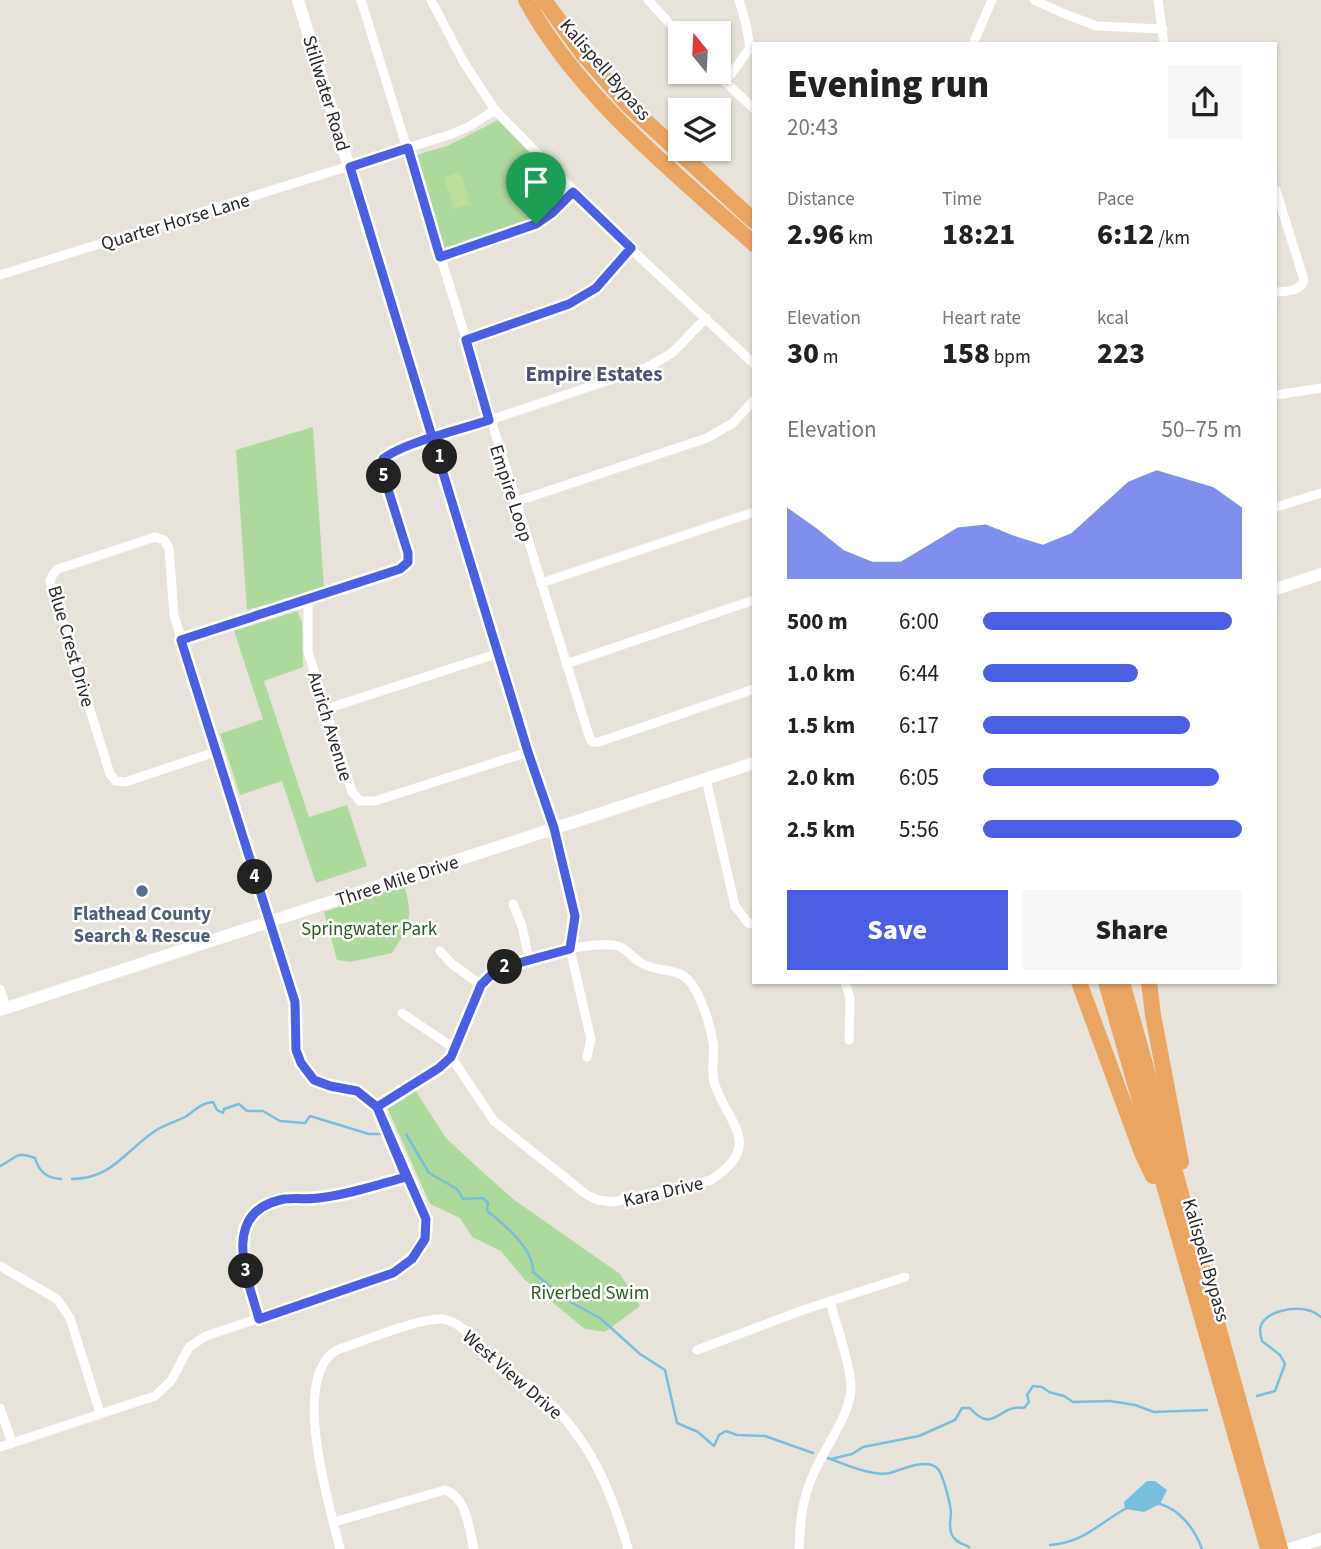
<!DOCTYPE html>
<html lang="en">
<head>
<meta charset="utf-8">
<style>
	body { margin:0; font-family:"Source Sans 3",sans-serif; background:#f6f6f6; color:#222; height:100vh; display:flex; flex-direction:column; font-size:26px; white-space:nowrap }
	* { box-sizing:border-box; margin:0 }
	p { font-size:23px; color:#767676 }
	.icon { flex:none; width:38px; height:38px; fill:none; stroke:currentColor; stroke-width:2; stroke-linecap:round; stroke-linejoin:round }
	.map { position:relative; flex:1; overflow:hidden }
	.sheet { position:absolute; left:752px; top:42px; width:525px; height:942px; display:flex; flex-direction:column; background:#fff; border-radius:0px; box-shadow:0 2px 5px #0004 }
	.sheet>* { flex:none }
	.needle { width:46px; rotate:342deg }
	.buttons { position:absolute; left:668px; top:21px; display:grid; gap:14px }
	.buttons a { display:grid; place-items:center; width:63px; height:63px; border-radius:0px; background:#fff; box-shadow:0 2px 5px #0004; font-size:35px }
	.pin { position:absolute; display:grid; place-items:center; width:60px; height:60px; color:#fff; margin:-72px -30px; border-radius:50% 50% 50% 0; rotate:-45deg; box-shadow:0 0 7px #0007 }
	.pin .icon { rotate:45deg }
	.km { position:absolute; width:35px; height:35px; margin:-18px; border-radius:50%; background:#222; color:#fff; font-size:19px; line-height:35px; text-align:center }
	.round { display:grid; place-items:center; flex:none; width:74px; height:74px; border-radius:0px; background:#f6f6f6 }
	.headline { display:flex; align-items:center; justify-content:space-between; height:119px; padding:0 35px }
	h1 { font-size:38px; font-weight:800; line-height:52px }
	.figures { display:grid; grid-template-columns:repeat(3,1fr); gap:10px; height:119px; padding:7px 35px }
	.figures div { display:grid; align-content:center }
	.figures b { font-size:30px; font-weight:800 }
	.figures small { font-size:19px; font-weight:400 }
	.figures p { font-size:19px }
	.chart { height:196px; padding:14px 35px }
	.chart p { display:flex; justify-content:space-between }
	.chart svg { width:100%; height:126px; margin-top:7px; fill:#4b5fe4; opacity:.7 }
	.primary-button { display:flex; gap:14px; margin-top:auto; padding:14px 35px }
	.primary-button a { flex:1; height:80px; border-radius:0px; background:#4b5fe4; color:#fff; font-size:28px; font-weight:800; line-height:80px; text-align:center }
	.primary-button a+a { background:#f6f6f6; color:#222 }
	ul { padding:0 35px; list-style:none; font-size:23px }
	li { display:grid; grid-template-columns:112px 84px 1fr; align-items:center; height:52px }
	li i { height:18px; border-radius:9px; background:#4b5fe4 }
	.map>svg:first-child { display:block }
	.green { fill:#aed99c }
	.pitch { fill:#bedf99 }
	.water { fill:#78bedf }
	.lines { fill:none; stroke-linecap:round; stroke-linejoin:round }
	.stream { stroke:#78bedf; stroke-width:2.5 }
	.street { stroke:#fff; stroke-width:9 }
	.secondary { stroke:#fff; stroke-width:12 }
	.highway { stroke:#eba562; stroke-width:16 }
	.route-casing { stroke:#fff; stroke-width:14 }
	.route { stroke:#4b5fe4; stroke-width:9 }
	.service-dot { fill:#5c6f8a; stroke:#fff; stroke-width:2.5 }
	.labels { text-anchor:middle; stroke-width:5; stroke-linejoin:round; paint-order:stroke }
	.street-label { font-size:19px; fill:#272727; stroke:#fff }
	.service-label { font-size:19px; font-weight:bold; fill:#4e5e75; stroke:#fff }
	.park-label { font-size:19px; fill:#2a5b21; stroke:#fff }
	.neighbourhood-label { font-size:21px; font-weight:bold; fill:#4d5272; stroke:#fff }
</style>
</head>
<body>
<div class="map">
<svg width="1321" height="1549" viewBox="0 0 1321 1549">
	<rect width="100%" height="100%" fill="#e8e3da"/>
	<g class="green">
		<polygon points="498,120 566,191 566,195 544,216 447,250 444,248 416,155 447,146"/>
		<polygon points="313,427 324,587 247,610 236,450"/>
		<polygon points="297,611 302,622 303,667 264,681 309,817 347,805 367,866 316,883 282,781 240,795 220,734 263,719 234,631"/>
		<path d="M404,886C414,918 409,926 392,953L350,962L337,960L324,912Z"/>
		<polygon points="415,1090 446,1138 477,1167 513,1199 620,1274 640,1306 605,1332 585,1329 525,1280 501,1251 472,1237 460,1218 430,1204 387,1107"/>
	</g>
	<polygon class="pitch" points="460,172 470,204 454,209 444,178"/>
	<polygon class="water" points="1147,1481 1155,1481 1167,1490 1160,1504 1144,1512 1125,1509 1124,1502"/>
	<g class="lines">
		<g class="stream">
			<path d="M406,1134L429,1173L457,1189L463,1199L483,1198L488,1203L487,1211C504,1224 534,1249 533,1272L565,1299L600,1318L640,1354L665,1370L677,1423L698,1432L714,1446L719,1435L726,1431L737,1435L765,1436L813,1453"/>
			<path d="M0,1166C16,1159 15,1150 35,1158C39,1172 47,1178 61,1179"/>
			<path d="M72,1179C112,1179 125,1151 155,1131C164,1125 175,1122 185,1117C196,1110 200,1103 213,1102L217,1110L223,1113L224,1109L239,1104L247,1111H263L280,1121L305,1123L310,1116L369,1134H380"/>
			<path d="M1257,1396L1275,1391L1285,1364L1280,1355L1262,1341C1261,1337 1260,1333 1260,1329C1263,1310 1296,1306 1311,1311C1314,1312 1318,1315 1321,1317"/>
			<path d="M828,1458C843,1464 874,1477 890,1473C903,1469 926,1458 937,1468C943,1473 951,1506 951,1514C950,1520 949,1529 952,1535C955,1542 963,1544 969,1547"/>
			<path d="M831,1459L852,1454L863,1447L919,1436L955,1420L962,1408H970C994,1436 999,1403 1024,1408L1029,1402L1027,1395L1033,1386L1042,1387L1049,1392L1064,1396L1073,1402L1110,1401L1135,1405L1154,1412L1207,1410"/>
			<path d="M1160,1504C1181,1510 1195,1530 1202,1549"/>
			<path d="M1050,1545C1083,1543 1098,1524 1125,1509"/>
		</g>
		<g class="street">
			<polyline points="361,0 589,736 592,742 599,742 754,689"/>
			<polyline points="431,0 463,61 495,110 630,248 754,364"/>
			<polyline points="648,0 681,36"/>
			<polyline points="1034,0 1067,15 1097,26 1163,29"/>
			<polyline points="1158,0 1164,44"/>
			<polyline points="973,44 992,0"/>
			<polyline points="715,72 754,109"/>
			<polyline points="725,82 750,48 746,24 739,0"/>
			<path d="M1276,190L1304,280C1300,292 1286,291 1276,292"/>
			<polyline points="440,257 536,224 552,213 573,192"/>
			<polyline points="0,275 452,134 470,126 495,110"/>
			<polyline points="466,340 569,304 596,288 630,248"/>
			<polyline points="1276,395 1321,388"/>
			<polyline points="515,502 707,438 733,423 754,400"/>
			<polyline points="1276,507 1321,493"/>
			<polyline points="541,583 754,512"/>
			<polyline points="308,599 308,652 352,792 360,801 375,801 528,752"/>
			<polyline points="181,640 400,569 408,562 408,553 381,467 383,459 390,453 421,443 646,368 672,353 706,318"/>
			<polyline points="566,664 754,600"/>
			<polyline points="326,709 499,653"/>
			<polyline points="706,779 735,906 748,923 754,924"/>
			<polyline points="554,828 575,916 570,949 591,1039 587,1057"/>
			<polyline points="513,904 522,926 529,959"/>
			<polyline points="440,951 452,964 481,985"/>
			<polyline points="845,982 850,998 849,1040"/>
			<polyline points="0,989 6,1008"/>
			<polyline points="402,1013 455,1049"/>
			<path d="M377,1107C398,1093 436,1076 451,1056C472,1027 468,983 504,967C527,957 594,940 618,946C628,949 634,960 643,964C670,976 684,963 699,997C705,1010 711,1029 713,1043C715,1057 710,1071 715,1085C729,1125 764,1145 711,1180L613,1202L598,1200L587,1195L494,1121L451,1057"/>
			<polyline points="0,1266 57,1299 70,1318 100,1413"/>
			<path d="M259,1319C249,1280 220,1214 280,1200C292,1197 305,1200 318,1198C347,1195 377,1185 406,1177"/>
			<polyline points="697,1350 803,1310 905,1277"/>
			<polyline points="0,1408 12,1443"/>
			<polyline points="0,1447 155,1396 171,1381 189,1347 206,1336 393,1273 413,1259 425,1239 426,1219 377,1107 357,1091 314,1080 301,1063 296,1050 295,1002 271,921 215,752 174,615 169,548 164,540 155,537 58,569 53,574 50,581 110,774 116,781 125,782 215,752"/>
			<path d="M334,1522L445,1490C467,1497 469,1529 474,1549"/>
			<path d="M340,1549C330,1507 288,1373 339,1349C362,1342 421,1317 442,1319C462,1321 478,1345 492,1358C508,1372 527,1383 543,1397C589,1437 612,1492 628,1549"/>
			<path d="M799,1549C800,1523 802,1499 813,1475C824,1449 848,1418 851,1391C852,1368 836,1325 830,1301"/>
		</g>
		<g class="secondary">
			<polyline points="298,0 528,752 554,828"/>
			<polyline points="1276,589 1321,574"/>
			<polyline points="0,1010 754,763"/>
			<polyline points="1290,1549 1321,1539"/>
		</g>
		<g class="highway">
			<path d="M526,0C578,96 674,172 754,244"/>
			<polyline points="544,0 583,54 627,104 754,221"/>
			<polyline points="1079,982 1142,1153 1153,1176"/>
			<polyline points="1106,982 1268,1549"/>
			<polyline points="1122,982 1280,1549"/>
			<polyline points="1149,982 1153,1015 1181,1162"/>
		</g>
	</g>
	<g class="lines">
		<g class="route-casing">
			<path id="route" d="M536,224L440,257L408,148L350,167L528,752L554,828L575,916L570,949L504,967L491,975L481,985L451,1057L439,1068L377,1107L426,1219L425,1239L412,1259L393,1273L259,1319C248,1280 220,1214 280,1200C292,1197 305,1200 318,1198C347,1195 377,1185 406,1177L377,1107L357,1091L330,1086L314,1080L301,1063L296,1050L295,1002L181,640L400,569L408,562V553L381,467L383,459C402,443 463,429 489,420L466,340L569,304L596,288L631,248L573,192L552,213L536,224"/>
		</g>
		<use href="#route" class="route"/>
	</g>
	<circle class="service-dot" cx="142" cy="891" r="7"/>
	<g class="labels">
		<g class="street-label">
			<text transform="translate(606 69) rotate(49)" y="7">Kalispell Bypass</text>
			<text transform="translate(327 93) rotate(73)" y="7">Stillwater Road</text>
			<text transform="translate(175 221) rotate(-17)" y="7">Quarter Horse Lane</text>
			<text transform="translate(512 493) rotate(72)" y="7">Empire Loop</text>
			<text transform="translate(72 646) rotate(74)" y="7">Blue Crest Drive</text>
			<text transform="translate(331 726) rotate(73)" y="7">Aurich Avenue</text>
			<text transform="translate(397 880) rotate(-18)" y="7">Three Mile Drive</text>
			<text transform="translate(663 1191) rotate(-13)" y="7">Kara Drive</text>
			<text transform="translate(1207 1260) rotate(74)" y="7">Kalispell Bypass</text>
			<text transform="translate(513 1374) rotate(41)" y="7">West View Drive</text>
		</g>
		<g class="service-label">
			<text x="142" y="920">Flathead County<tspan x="142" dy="22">Search &amp; Rescue</tspan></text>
		</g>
		<g class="park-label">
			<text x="369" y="935">Springwater Park</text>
			<text x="590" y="1299">Riverbed Swim</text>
		</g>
		<g class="neighbourhood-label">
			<text x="594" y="381">Empire Estates</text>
		</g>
	</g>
</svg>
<div class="buttons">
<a><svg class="needle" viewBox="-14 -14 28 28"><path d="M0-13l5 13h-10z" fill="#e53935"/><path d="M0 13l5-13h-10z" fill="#767676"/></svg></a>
<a><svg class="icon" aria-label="layers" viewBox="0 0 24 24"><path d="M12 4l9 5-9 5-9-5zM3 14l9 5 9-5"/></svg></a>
</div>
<div class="pin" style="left:536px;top:224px;background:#1e9e55"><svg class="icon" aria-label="arrive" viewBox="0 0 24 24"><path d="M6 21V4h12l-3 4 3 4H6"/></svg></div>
<b class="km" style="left:440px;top:457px">1</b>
<b class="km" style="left:505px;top:967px">2</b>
<b class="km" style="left:246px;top:1271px">3</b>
<b class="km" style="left:255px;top:877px">4</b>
<b class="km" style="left:384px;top:476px">5</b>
<section class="sheet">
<div class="headline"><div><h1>Evening run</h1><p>20:43</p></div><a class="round"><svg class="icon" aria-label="share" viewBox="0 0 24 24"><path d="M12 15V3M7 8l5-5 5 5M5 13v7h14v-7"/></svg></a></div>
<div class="figures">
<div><p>Distance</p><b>2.96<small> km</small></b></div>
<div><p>Time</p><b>18:21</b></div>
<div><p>Pace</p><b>6:12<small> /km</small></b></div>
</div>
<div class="figures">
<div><p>Elevation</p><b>30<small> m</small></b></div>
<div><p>Heart rate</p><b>158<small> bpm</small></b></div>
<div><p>kcal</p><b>223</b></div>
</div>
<div class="chart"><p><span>Elevation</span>50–75 m</p>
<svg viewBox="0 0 160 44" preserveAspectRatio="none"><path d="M0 44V19L10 26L20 34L30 38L40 38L50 32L60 26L70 25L80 29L90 32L100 28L110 19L120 10L130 6L140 9L150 12L160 19V44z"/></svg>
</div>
<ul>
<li><b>500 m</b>6:00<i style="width:96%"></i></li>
<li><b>1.0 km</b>6:44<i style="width:60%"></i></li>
<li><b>1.5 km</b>6:17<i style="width:80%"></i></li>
<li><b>2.0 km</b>6:05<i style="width:91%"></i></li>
<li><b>2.5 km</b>5:56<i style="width:100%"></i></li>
</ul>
<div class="primary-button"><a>Save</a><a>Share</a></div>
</section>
</div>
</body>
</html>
